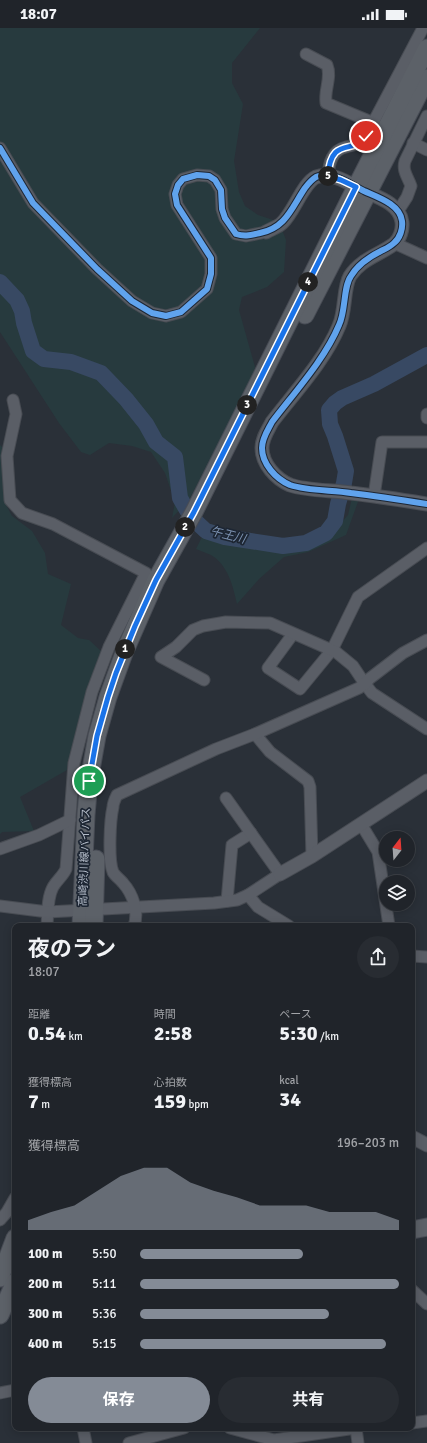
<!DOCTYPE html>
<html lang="ja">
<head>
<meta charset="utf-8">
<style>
	body { margin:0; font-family:Signika,"Noto Sans JP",sans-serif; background:#282c32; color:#f1f3f6; height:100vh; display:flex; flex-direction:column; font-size:15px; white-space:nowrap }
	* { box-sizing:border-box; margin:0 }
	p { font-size:13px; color:#a2a4a8 }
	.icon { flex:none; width:22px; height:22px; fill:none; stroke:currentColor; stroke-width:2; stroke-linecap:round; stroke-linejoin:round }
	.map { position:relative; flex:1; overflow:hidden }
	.panel { position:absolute; left:12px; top:895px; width:403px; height:508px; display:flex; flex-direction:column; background:#20242a; border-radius:8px; box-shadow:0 2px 10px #0003,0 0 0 1px #3d4147 }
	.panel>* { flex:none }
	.needle { width:26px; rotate:17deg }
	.buttons { position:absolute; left:379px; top:803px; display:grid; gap:8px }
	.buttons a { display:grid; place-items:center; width:36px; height:36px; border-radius:50%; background:#20242a; box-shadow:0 2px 10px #0003,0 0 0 1px #3d4147; font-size:20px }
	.pin { position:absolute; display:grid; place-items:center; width:34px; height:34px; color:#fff; margin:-17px; border:2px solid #fff; border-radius:50%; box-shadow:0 1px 4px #0007 }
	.km { position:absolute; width:20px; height:20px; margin:-10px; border-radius:50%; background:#222; color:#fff; font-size:11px; line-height:20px; text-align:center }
	.round { display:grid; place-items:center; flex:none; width:42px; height:42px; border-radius:21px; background:#282c32 }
	.overview { display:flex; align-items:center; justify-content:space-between; height:68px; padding:0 16px }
	h1 { font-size:22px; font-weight:700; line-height:30px }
	.stats { display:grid; grid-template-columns:repeat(3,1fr); gap:6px; height:68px; padding:4px 16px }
	.stats div { display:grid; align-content:center }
	.stats b { font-size:20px; font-weight:700 }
	.stats small { font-size:11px; font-weight:400 }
	.stats p { font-size:11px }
	.chart { height:112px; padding:8px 16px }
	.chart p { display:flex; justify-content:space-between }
	.chart svg { width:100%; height:72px; margin-top:4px; fill:#848b96; opacity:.7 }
	.action { display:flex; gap:8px; margin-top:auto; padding:8px 16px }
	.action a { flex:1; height:46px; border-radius:24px; background:#848b96; color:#fff; font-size:16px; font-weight:700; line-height:46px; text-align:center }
	.action a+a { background:#282c32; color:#f1f3f6 }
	ul { padding:0 16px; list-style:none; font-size:13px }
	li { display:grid; grid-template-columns:64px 48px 1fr; align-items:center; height:30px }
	li i { height:10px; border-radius:5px; background:#848b96 }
	.status { display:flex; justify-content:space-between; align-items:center; height:28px; padding:0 20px; background:#20242a; direction:ltr }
	.status svg { height:11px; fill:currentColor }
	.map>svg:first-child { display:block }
	.green { fill:#273a3e }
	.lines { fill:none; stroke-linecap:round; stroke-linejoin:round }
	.river { stroke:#384963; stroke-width:16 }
	.minor-casing { stroke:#484c53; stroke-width:13 }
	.tertiary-casing { stroke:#484c53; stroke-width:15 }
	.primary-casing { stroke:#484c55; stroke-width:19 }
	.minor { stroke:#5a5e66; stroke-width:11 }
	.tertiary { stroke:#5a5e66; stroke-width:13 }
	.primary { stroke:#5c6168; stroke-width:17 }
	.cycleway-casing { stroke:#1d2633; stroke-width:8 }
	.cycleway { stroke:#60a3ed; stroke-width:6 }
	.route-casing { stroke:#fff; stroke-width:8 }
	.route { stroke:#1a73e8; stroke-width:5 }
	.labels { text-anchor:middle; stroke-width:3.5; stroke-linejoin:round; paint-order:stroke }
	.street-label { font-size:11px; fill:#b4bcc9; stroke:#1d2633 }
	.water-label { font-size:12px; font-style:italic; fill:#7c92b1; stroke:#1d2633 }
</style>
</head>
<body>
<div class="status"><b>18:07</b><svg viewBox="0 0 49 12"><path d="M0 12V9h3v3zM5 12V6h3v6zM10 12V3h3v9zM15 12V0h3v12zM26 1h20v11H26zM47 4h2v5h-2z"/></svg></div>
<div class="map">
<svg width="427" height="1415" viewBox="0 0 427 1415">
	<rect width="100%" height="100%" fill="#2a3038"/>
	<g class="green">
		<polygon points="0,0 260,0 232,35 232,55 243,76 234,133 239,164 245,178 258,187 279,194 286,212 284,244 267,259 242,269 239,282 255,339 253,352 189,472 172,490 175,474 165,445 151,424 132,418 109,415 90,427 81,424 59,395 0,304"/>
		<polygon points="0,417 3,420 5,475 12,488 32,503 45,525 48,546 71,556 61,597 78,610 89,612 102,624 86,669 67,742 20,769 34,803 2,804 0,806"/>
		<path d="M352,470L359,471L346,507L308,524L284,529L259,551L237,576C233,558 228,537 211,527C206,525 201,523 196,521L204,505L226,513L265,518L284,520L310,517L331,506L348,487Z"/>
	</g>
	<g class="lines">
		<polyline class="river" points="0,254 17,272 22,283 24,295 33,323 44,331 71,334 101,345 126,371 146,396 156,414 175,429 180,470 191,489 206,503 225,509 283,518 306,515 326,505 335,493 338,476 344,455 346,443 335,408 330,396 329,382 335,375 342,370 374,356 427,327"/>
		<g class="minor-casing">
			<g id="minor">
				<path d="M306,26L327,37C332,49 324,62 326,75L374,95"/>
				<polyline points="413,115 427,122"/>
				<polyline points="0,120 33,175 97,241 132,273 152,285 166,288 181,284 207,261 211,246 211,230 177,177 175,166 178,157 183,151 197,147 209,148 215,152 221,162 222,181 225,190 236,206 246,208 266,204"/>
				<path d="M328,148C329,135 332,122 346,119C353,117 358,117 364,112L423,0"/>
				<path d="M398,183L407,169L411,158C408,149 402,143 405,133L427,88"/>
				<polyline points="394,215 427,230"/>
				<path d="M13,372L16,386L7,428L10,472L22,485L53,496L146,545L109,619L92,664L74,735L66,841C63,848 57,852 53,859C47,870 48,885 47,898"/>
				<polyline points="427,386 427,390"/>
				<polyline points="374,468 382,414 427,414"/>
				<polyline points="293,606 268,640 300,661 332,622 358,569 427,520"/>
				<polyline points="204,652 161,629 176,619 193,602 203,598 226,594 270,595 336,624 353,638 365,656 372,665 427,701"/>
				<polyline points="255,706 270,724 308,753 310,759 312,828"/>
				<polyline points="361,796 378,824 389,898"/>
				<polyline points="0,821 39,807 70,792"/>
				<polyline points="248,867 258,879 289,898"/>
				<polyline points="227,873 232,817 251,805"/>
				<polyline points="0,878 48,884 214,875 237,872 248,867 280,846 226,770"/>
				<path d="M134,898C139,884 133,866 123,855C120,851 115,848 113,844C108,832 110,792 113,779C113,775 115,771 117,767L216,721L255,706L359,660L365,656L369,651L403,625L427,612"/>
				<polyline points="412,928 427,929"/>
				<polyline points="0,1192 7,1184 15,1170"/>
				<polyline points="412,1262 427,1276"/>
				<polyline points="0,1365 15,1362"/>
				<polyline points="412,1395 427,1393"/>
				<polyline points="83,1400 86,1415"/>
				<polyline points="230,1400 274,1412 356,1400"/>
				<polyline points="356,1400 358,1415"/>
				<polyline points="129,1415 184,1400"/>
			</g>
		</g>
		<g class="tertiary-casing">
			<g id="tertiary">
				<path d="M266,204C271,201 278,199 282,195C294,184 303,155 316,149C332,143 350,156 364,163C378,169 400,176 402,194C403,201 400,211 394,216C379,227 361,231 350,248C343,260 346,283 339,298C325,332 295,364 272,394C268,402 262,410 262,420C262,436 276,451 290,457C308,463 332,462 351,465C376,468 402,472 427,476"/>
				<polyline points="280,846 312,828 427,753"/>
				<polyline points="412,1109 427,1117"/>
			</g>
		</g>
		<g class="primary-casing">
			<g id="primary">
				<polyline points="305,287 427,50"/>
				<polyline points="81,898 86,787 89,753 97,708 108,669 124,625 156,552 194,484 350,171 427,20"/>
				<polyline points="94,898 96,831"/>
				<polyline points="412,1202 427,1199"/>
				<polyline points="0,1250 15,1210"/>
				<polyline points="0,1287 15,1254"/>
			</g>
		</g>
		<use href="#minor" class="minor"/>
		<use href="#tertiary" class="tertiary"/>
		<use href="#primary" class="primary"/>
		<g class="cycleway-casing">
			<path id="cycleway" d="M0,120L33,175L97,241L132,273L152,285L166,288L181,284L207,261L211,246V230L177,177L175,166L178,157L183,151L197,147L209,148L215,152L221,162L222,181L225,190L236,206C245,209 251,207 260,205C286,200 292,179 305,160C308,156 311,152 316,149C332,142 350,156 364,163C377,169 400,176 402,193C403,201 400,210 394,215C390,219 385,221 381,223C369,229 358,236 351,248C343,259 346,283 339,297C325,331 294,365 272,394C268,402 262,410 262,420C262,436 276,451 290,457C308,463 332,462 351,465C376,468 402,472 427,476"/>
		</g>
		<use href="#cycleway" class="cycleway"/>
	</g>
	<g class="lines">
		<g class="route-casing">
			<path id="route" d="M89,753L97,708L108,669L116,645L135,598L156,552L194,484L356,159L341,152L328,148C331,106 355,128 366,108"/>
		</g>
		<use href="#route" class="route"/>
	</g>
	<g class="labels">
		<g class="street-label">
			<text transform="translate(84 829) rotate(-88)" y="4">高崎渋川線バイパス</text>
		</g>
		<g class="water-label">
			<text transform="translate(228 507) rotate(14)" y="4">午王川</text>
		</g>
	</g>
</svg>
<div class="buttons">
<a><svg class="needle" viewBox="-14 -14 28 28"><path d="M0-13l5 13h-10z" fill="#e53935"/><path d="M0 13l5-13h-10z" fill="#a2a4a8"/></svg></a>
<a><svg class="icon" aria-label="layers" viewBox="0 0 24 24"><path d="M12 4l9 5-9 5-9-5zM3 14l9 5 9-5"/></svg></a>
</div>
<div class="pin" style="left:89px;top:753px;background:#1e9e55"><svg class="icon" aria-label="arrive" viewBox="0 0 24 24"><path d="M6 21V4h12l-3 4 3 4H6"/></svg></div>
<div class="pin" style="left:366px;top:108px;background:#d93025"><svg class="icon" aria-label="check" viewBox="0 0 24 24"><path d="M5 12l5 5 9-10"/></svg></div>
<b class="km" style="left:125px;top:621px">1</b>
<b class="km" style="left:185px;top:499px">2</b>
<b class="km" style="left:247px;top:377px">3</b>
<b class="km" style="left:308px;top:254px">4</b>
<b class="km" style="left:328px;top:148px">5</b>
<section class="panel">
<div class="overview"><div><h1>夜のラン</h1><p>18:07</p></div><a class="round"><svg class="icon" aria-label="share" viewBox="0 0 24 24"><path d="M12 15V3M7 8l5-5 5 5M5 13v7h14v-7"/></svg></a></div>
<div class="stats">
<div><p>距離</p><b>0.54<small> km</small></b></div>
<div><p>時間</p><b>2:58</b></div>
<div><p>ペース</p><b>5:30<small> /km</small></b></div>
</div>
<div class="stats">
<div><p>獲得標高</p><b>7<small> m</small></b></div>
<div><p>心拍数</p><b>159<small> bpm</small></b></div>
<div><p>kcal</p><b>34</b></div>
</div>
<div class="chart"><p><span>獲得標高</span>196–203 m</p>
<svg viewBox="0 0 160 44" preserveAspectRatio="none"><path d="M0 44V38L10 33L20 29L30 20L40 11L50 6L60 6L70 15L80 20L90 24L100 29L110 29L120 29L130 33L140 33L150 33L160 38V44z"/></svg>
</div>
<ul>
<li><b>100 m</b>5:50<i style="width:63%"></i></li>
<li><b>200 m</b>5:11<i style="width:100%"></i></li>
<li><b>300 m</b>5:36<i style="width:73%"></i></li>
<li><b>400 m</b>5:15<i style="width:95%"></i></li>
</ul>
<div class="action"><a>保存</a><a>共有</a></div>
</section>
</div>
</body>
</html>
